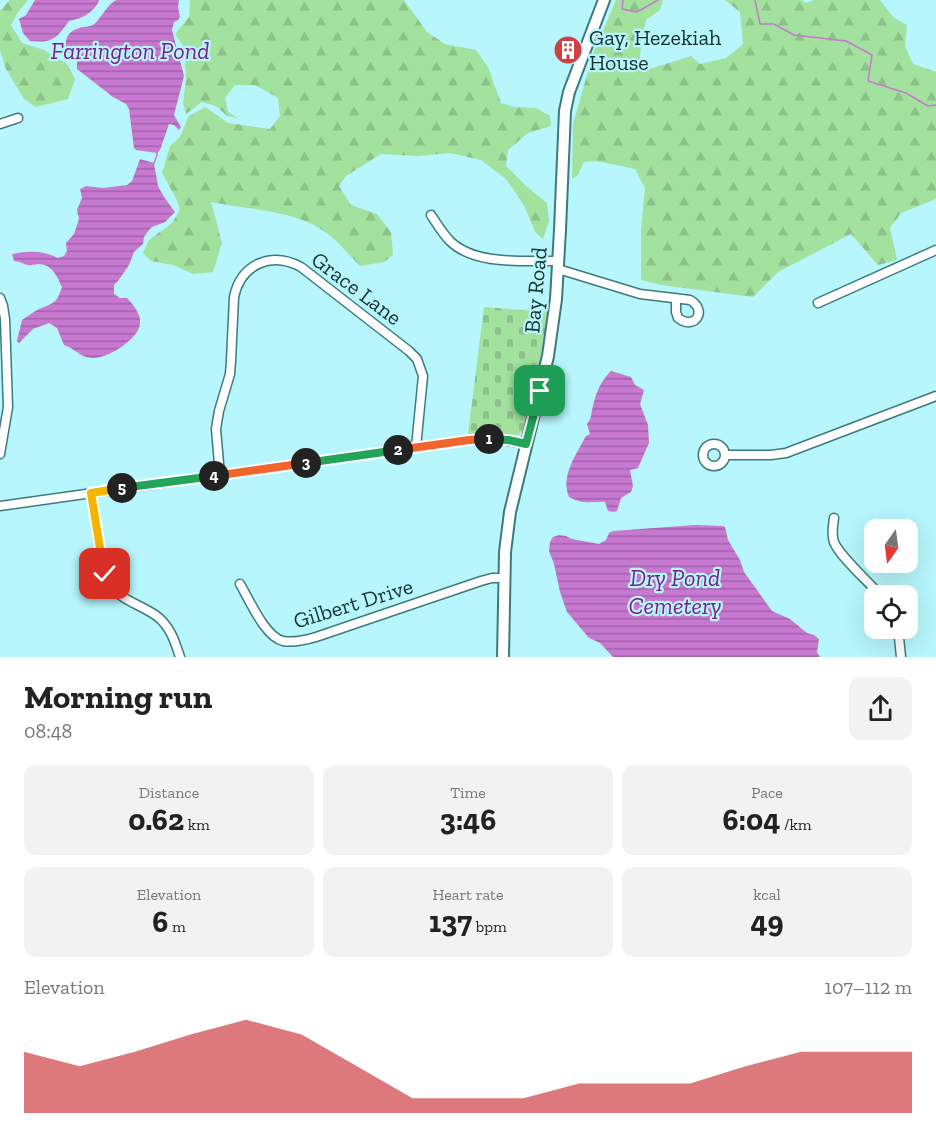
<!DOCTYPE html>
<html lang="en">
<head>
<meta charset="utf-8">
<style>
	body { margin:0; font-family:"Zilla Slab",serif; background:#f2f2f2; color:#222; height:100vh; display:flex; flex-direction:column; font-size:22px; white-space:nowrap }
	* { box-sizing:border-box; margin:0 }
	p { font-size:20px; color:#767676 }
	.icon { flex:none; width:33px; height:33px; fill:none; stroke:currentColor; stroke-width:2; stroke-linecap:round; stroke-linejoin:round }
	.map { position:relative; height:657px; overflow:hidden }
	.side { display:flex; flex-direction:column; background:#fff; flex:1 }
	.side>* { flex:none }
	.needle { width:39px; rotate:194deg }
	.buttons { position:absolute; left:864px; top:519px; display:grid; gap:12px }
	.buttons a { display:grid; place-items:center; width:54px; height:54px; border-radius:12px; background:#fff; box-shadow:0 6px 24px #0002; font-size:30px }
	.pin { position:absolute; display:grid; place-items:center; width:51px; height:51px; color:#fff; margin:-26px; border-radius:12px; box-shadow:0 3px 9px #0006 }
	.km { position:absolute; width:30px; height:30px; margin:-15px; border-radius:50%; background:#222; color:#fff; font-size:16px; line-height:30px; text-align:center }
	.round { display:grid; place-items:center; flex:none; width:63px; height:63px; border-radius:12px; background:#f2f2f2 }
	.headline { display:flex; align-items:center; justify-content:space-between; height:102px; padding:0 24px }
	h1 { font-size:33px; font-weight:700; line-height:45px }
	.stats { display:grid; grid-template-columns:repeat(3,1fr); gap:9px; height:102px; padding:6px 24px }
	.stats div { display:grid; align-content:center; border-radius:12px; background:#f2f2f2; text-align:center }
	.stats b { font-size:30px; font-weight:700 }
	.stats small { font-size:16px; font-weight:400 }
	.stats p { font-size:16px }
	.chart { height:168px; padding:12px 24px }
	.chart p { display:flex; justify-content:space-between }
	.chart svg { width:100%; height:108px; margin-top:6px; fill:#cf4045; opacity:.7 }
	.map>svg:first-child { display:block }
	.forest { fill:url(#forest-firs) }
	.cemetery { fill:url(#cemetery-stones) }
	.water { fill:url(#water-rules) }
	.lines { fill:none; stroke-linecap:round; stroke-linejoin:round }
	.stream { stroke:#c778d0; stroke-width:1.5 }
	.minor-casing { stroke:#3c7a7f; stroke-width:11 }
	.major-casing { stroke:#3c7a7f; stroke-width:14 }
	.minor { stroke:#fff; stroke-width:8 }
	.major { stroke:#fff; stroke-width:10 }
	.split-1-casing { stroke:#fff; stroke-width:12 }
	.split-2-casing { stroke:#fff; stroke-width:12 }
	.split-3-casing { stroke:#fff; stroke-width:12 }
	.split-4-casing { stroke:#fff; stroke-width:12 }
	.split-5-casing { stroke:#fff; stroke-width:12 }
	.split-6-casing { stroke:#fff; stroke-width:12 }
	.split-7-casing { stroke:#fff; stroke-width:12 }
	.split-1 { stroke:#22a559; stroke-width:8 }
	.split-2 { stroke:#f0652b; stroke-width:8 }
	.split-3 { stroke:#22a559; stroke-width:8 }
	.split-4 { stroke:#f0652b; stroke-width:8 }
	.split-5 { stroke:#22a559; stroke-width:8 }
	.split-6 { stroke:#f5b400; stroke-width:8 }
	.split-7 { stroke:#f5b400; stroke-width:8 }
	.labels { text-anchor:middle; stroke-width:4.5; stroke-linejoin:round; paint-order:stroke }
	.poi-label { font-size:22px; fill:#183134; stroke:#b6f6fc; text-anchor:start }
	.street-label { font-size:22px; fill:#183134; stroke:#b6f6fc }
	.water-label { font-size:24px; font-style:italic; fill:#7f1e8b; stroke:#b6f6fc }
</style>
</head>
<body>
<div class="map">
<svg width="936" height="657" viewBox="0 0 936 657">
	<defs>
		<pattern id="forest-firs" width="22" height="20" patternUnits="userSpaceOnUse" patternTransform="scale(1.5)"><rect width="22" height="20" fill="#a3e19f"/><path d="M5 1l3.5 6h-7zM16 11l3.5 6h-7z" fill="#8cc28a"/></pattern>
		<pattern id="cemetery-stones" width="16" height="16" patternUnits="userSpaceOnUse" patternTransform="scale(1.5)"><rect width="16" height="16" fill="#a3e19f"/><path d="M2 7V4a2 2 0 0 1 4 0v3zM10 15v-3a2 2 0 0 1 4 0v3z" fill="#8cc28a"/></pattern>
		<pattern id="water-rules" width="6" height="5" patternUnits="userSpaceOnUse" patternTransform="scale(1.5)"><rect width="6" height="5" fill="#c778d0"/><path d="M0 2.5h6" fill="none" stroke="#a163aa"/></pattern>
	</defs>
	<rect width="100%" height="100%" fill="#b6f6fc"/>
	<g class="forest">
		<polygon points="10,0 28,0 18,12 11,25 22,43 44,50 67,64 75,79 68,99 36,107 24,99 6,69 0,50 0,11"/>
		<path d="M190,0H404L427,32L445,44L476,50L488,67L501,103L514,107L536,108L550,116L551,126L528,133L508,150L506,166L527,187L547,203L549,221L543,239L535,232L524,205L506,179L481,160L450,153L418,156L381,154L346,176L339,186L351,205L377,214L391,232L393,255L384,262L360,266C347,253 335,237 319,228C288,210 246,209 211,202L222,243L213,272L193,274L173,265L151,261L143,253L149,240L172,223L180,210L176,198L162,173L170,146L180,137L188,117L205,107L228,123L270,129L280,116L278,98L255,85H235L225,98L228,112L238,118L227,116L216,106L202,102L186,114L183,103L186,80L184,47L175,34L189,17Z"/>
		<polygon points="616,0 663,0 660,10 646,20 641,43 640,59 646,70 691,56 700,64 726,58 743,44 740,12 725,0 801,0 807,3 814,0 880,0 894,18 907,25 905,46 913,64 936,72 936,199 901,213 890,228 897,260 878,265 851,234 778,272 753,297 661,285 641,280 641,229 645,188 635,169 597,161 584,162 578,175 572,179 573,124 593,54"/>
	</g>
	<polygon class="cemetery" points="484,307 548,312 544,352 522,432 518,435 468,434"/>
	<g class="water">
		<path d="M35,0H99V1C92,14 83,18 69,21C56,39 53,43 30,41L23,33L19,19L26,15Z"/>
		<path d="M116,0H179L178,7L180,17L178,20L174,22L172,30L184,76L174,115L181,127L179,130L174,125L169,124L160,150L157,153L136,150L134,148L129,109L126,104L113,97L77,69V61L66,51C64,36 70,30 83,27C86,27 91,26 93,25C101,19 105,7 116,0Z"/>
		<path d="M140,159L154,163L158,186L164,197L175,212L165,222L152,227L149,230L144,237L143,244L134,252L129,265L118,281L114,285V294L120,298H127C145,317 145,329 124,345C116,351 105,357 94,358C81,359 75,348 64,345L57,328L49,323L33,329L19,343L17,341L22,320C28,316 33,312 39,309C54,303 57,303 62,287C57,276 52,264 38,264C37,264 29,266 28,265C23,264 19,261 14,261L12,254C29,251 42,250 58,258L64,256L67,251L66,243L74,234L79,219L77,210L82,198L80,189L86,186L103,188L127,185L132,181Z"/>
		<path d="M611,371L631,377L635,385L644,390L640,404L648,425L649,443L638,468L630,470L633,486L631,492L621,498L617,511L614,512L608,511L605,502C598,501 591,503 584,502C579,502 574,499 569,497C560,477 577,453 586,436L590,434L587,424C592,418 591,413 593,406C596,392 601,381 611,371Z"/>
		<polygon points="695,525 723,526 725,527 728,540 740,560 744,572 772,611 790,619 807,633 814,635 819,639 817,652 820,657 613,657 600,643 589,638 567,612 560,592 554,564 549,551 550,542 553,537 559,535 566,536 572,539 599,544 606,540 609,533 613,531"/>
	</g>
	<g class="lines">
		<g class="stream">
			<polyline points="623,0 622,9 637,12 658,0"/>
			<polyline points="755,0 760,24 774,24 794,35 846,41 872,55 868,81 906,93 928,106 936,105"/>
			<polyline points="154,163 157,155 157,151"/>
		</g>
		<g class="minor-casing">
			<g id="minor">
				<polyline points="0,124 18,118"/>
				<path d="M431,215C437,224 443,234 450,241C475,266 525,260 558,261"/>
				<path d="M558,269L640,294L690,300C708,310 695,331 678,318L676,312V298"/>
				<polyline points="0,298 3,306 5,319 8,407 0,454"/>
				<polyline points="818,303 936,250"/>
				<circle cx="714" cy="455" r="11"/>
				<polyline points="726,455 771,455 786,453 936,396"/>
				<path d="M220,475L216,429L219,411L230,374L231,361L234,297C241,264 271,251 301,267L409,351L417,359L423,376L416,447"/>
				<path d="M91,493C94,510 96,526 99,543C101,557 102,572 109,583C120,601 143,605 158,617C171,628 175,642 180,657"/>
				<polyline points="0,506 469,440 503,440 526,444"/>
				<path d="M834,518C833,526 831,534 834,542C840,557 869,582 881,596"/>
				<path d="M240,584C249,599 265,637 283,641C294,643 306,640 316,637L481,581L492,578H504"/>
				<polyline points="898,628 901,657"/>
			</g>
		</g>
		<g class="major-casing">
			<polyline id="major" points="503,657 505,552 510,512 548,356 556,299 560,230 565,111 569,92 604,0"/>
		</g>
		<use href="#minor" class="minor"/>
		<use href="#major" class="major"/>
	</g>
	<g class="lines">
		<g class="split-1-casing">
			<polyline id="split-1" points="489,439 508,440 526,444 540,391"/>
		</g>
		<g class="split-2-casing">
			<polyline id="split-2" points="398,450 469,440 489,439"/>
		</g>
		<g class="split-3-casing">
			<polyline id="split-3" points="306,463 398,450"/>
		</g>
		<g class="split-4-casing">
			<polyline id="split-4" points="214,476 306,463"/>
		</g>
		<g class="split-5-casing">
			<polyline id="split-5" points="122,488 214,476"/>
		</g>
		<g class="split-6-casing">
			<polyline id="split-6" points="101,554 91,493 122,488"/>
		</g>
		<g class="split-7-casing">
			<polyline id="split-7" points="101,554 105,574"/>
		</g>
		<use href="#split-1" class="split-1"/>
		<use href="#split-2" class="split-2"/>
		<use href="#split-3" class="split-3"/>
		<use href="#split-4" class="split-4"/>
		<use href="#split-5" class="split-5"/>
		<use href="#split-6" class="split-6"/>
		<use href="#split-7" class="split-7"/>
	</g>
	<defs>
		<g id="building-disc" transform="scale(1.5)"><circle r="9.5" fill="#cf4045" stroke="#b6f6fc"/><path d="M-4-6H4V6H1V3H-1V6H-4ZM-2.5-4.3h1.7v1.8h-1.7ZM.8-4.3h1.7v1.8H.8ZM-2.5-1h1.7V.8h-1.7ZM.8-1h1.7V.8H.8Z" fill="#fff"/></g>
	</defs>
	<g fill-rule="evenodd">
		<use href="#building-disc" x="568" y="50"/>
	</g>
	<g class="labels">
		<g class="poi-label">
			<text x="589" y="45">Gay, Hezekiah<tspan x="589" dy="25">House</tspan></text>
		</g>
		<g class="street-label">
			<text transform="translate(357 288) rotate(37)" y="8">Grace Lane</text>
			<text transform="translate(535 290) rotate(-85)" y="8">Bay Road</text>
			<text transform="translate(353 603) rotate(-17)" y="8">Gilbert Drive</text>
		</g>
		<g class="water-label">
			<text x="130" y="59">Farrington Pond</text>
			<text x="675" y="586">Dry Pond<tspan x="675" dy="28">Cemetery</tspan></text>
		</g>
	</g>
</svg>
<div class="buttons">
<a><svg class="needle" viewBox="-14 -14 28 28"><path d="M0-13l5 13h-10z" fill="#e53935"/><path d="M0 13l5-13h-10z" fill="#767676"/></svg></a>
<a><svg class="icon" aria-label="locate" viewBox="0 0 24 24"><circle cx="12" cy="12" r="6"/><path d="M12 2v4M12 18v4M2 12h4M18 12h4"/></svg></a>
</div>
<div class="pin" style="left:540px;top:391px;background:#1e9e55"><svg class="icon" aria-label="arrive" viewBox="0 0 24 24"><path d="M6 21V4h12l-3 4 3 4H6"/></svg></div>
<div class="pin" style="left:105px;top:574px;background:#d93025"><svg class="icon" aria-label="check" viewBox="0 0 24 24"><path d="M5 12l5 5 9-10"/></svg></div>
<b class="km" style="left:489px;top:439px">1</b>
<b class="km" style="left:398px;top:450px">2</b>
<b class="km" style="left:306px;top:463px">3</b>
<b class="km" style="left:214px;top:476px">4</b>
<b class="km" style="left:122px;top:488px">5</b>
</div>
<section class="side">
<div class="headline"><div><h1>Morning run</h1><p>08:48</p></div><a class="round"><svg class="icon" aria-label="share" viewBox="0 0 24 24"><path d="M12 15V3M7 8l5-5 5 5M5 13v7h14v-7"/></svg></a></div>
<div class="stats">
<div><p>Distance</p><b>0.62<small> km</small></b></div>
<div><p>Time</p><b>3:46</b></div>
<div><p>Pace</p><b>6:04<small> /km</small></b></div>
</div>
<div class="stats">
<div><p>Elevation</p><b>6<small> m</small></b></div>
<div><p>Heart rate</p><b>137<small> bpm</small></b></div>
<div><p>kcal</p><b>49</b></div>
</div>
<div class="chart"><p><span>Elevation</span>107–112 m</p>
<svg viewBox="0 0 160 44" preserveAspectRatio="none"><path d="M0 44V19L10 25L20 19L30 12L40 6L50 12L60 25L70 38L80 38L90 38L100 32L110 32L120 32L130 25L140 19L150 19L160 19V44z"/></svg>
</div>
</section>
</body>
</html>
